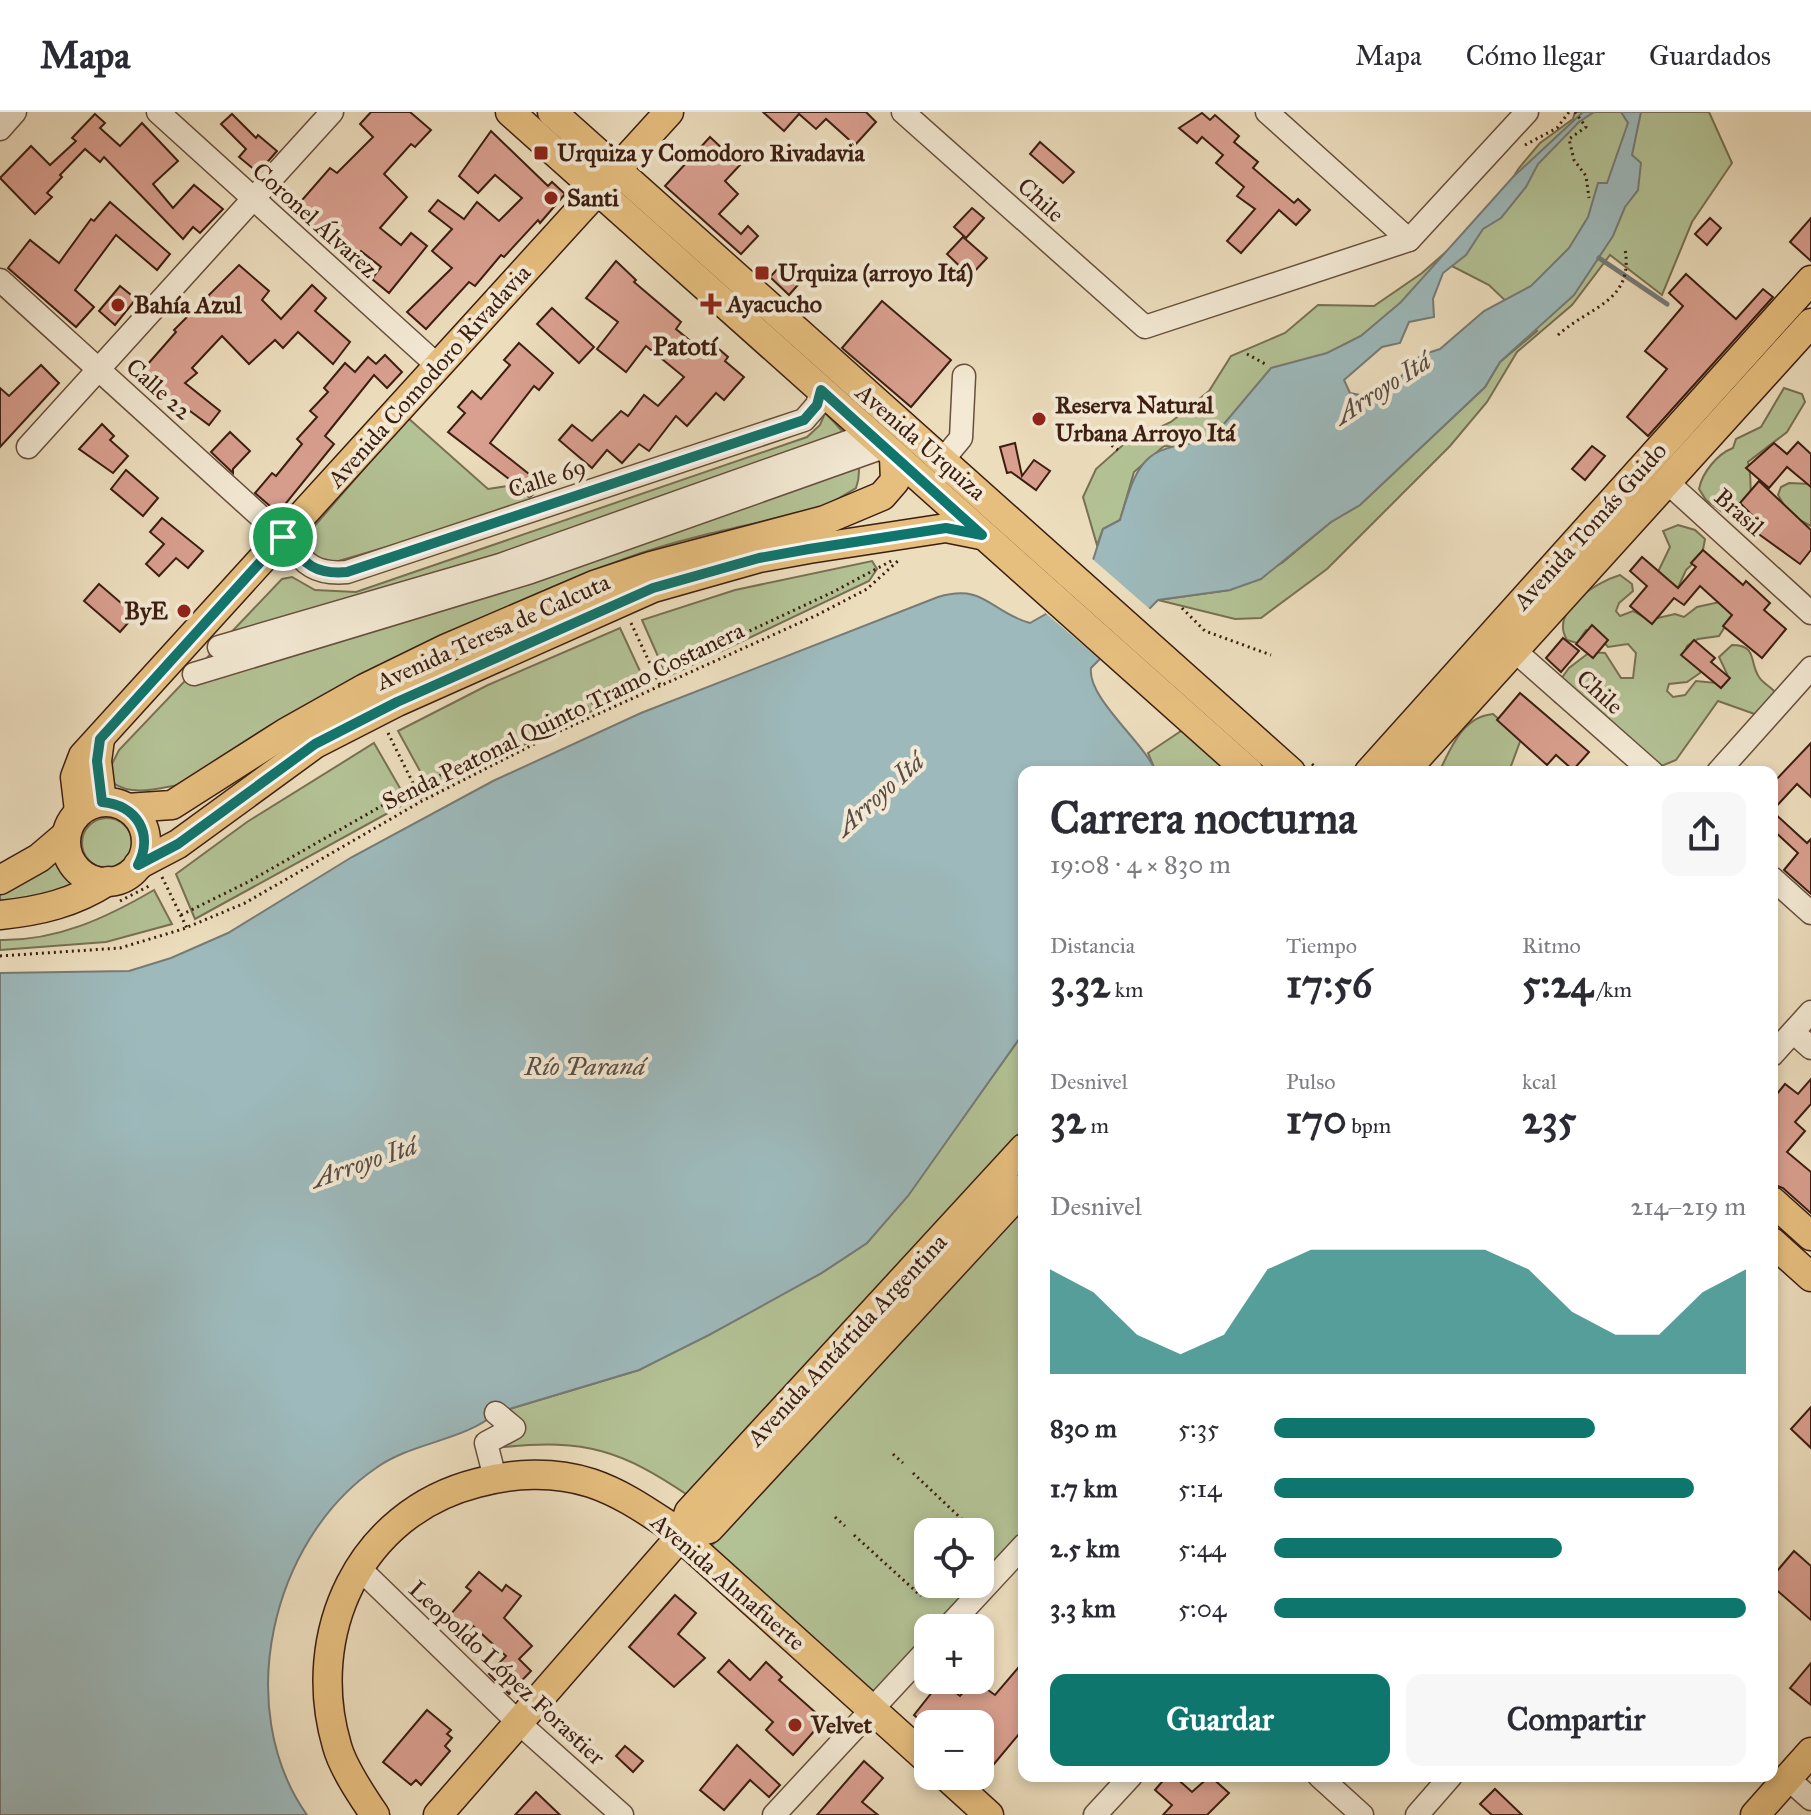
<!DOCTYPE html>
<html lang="es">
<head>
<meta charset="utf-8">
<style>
	body { margin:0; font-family:"IM FELL Great Primer",serif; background:#f7f7f7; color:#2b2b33; height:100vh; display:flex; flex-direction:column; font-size:30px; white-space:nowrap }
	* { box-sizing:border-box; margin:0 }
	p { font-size:26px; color:#7c7c81 }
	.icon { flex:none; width:44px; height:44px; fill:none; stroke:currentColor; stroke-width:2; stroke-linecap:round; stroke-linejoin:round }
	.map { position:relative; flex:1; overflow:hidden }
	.sheet { position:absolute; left:1018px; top:654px; width:760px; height:1016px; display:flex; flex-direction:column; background:#fff; border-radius:16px; box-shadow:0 4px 12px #0003 }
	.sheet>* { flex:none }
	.tools { position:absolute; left:914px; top:1406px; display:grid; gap:16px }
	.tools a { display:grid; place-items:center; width:80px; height:80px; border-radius:16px; background:#fff; box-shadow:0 4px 12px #0003; font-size:40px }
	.pin { position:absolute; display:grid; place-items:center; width:68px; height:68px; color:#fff; margin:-34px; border:4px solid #fff; border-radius:50%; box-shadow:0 2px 8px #0007 }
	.round { display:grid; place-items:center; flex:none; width:84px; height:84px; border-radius:16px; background:#f7f7f7 }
	.summary { display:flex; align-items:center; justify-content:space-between; height:136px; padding:0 32px }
	h1 { font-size:44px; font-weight:700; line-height:60px }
	.figures { display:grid; grid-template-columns:repeat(3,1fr); gap:12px; height:136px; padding:8px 32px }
	.figures div { display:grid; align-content:center }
	.figures b { font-size:40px; font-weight:700 }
	.figures small { font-size:22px; font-weight:400 }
	.figures p { font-size:22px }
	.chart { height:224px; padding:16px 32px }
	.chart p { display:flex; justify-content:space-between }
	.chart svg { width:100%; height:144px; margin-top:8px; fill:#0f766e; opacity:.7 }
	.button { display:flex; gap:16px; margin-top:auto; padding:16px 32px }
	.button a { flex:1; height:92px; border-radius:16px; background:#0f766e; color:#fff; font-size:32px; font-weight:700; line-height:92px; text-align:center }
	.button a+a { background:#f7f7f7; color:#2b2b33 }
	ul { padding:0 32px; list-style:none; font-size:26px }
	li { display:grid; grid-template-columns:128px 96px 1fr; align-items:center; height:60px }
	li i { height:20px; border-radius:10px; background:#0f766e }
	header { display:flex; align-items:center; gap:48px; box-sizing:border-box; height:112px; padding:0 40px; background:#fff; border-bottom:2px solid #e1e1e2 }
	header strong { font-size:38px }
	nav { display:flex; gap:44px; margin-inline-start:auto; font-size:28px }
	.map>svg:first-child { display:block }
	.green { fill:#b3c295; stroke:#787053; stroke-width:2; fill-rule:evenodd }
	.water { fill:#9db9bb; stroke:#767b77; stroke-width:2 }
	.pier { fill:#ecddbd }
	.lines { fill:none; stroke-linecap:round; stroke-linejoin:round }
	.stream { stroke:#767b77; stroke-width:5 }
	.building { fill:#d99f8f; stroke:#3c1e11; stroke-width:2 }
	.minor-casing { stroke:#684e3c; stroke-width:25 }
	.major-casing { stroke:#3c1e11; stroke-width:31 }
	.path { stroke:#3c1e11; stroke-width:3; stroke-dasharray:2 4; stroke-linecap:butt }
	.minor { stroke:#f3e9d4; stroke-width:22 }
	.major { stroke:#e6be7e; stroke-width:28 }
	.route-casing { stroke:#fff; stroke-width:16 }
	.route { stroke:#0f766e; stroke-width:10 }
	.poi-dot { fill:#8f2418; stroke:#f3e9d4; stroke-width:3 }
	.labels { text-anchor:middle; stroke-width:8; stroke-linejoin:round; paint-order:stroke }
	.poi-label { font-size:24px; font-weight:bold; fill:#3c1e11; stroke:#f3e9d4; text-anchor:start }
	.street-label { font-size:24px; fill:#3c1e11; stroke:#f3e9d4 }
	.neighbourhood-label { font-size:26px; font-weight:bold; fill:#3c1e11; stroke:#f3e9d4 }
	.water-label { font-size:26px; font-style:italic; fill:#594c44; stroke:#f3e9d4 }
</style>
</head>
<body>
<header>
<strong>Mapa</strong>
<nav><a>Mapa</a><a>Cómo llegar</a><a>Guardados</a></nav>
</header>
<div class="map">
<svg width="1811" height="1703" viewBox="0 0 1811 1703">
	<rect width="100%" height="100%" fill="#ecddbd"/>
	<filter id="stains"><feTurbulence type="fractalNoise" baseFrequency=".0025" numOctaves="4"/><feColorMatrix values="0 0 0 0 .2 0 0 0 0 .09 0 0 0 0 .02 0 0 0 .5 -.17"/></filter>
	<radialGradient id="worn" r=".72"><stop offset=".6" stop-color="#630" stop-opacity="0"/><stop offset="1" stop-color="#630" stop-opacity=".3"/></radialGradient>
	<g class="green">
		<polygon points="1575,0 1709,0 1732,51 1692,110 1662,183 1610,143 1572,193 1517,240 1487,290 1450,334 1327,457 1261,506 1235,507 1158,488 1230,478 1282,451 1331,410 1360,393 1485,275 1500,250 1537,219 1489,173 1448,152 1361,224 1320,245 1220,327 1194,337 1164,334 1134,360 1120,408 1103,417 1097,433 1083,385 1096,357 1124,332 1171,310 1209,279 1231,244 1285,221 1318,193 1374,194 1422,161 1490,101 1519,56 1540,31 1573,7"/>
		<path d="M1784,276L1802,282L1805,290L1787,320L1748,350C1753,368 1748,383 1754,405L1750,413L1742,414L1706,388L1699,377C1702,361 1717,342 1733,336L1736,327L1761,315Z"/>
		<path d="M825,301C846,321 867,345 856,376L819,398C754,412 686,424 624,447C466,504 323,590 178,673C156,677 132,684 113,671L110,656L119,638L282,467L292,465L315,478L356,480L807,325L820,313Z"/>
		<polygon points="408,306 488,377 514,373 536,391 325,453 307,436 311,418"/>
		<polygon points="1789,371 1811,372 1811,414 1790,403 1778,383 1781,375"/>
		<polygon points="1678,413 1695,418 1705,427 1702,443 1686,458 1676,480 1655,466 1670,435 1663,419"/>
		<polygon points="872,449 877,457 869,469 667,565 642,508 735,478"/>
		<path d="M1620,463L1632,472L1633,479L1619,491L1616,499L1620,504L1633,499L1649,508L1675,502L1684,505L1697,495L1724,489L1733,502L1719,524L1698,527L1687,534L1685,540L1701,552L1700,561L1687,570L1669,572L1667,579L1673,585L1685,583L1696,569L1716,571L1728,564L1719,545L1732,533C1758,533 1749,551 1759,565C1764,573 1773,575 1778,584L1763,605L1718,589L1676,648L1659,655L1555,590L1550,582L1569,556L1590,540L1605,541L1621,566H1633L1636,541L1628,532L1608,535L1593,518H1586L1577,531L1567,528C1549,498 1597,470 1620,463Z"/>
		<polygon points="620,516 646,572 431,679 398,619 488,573"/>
		<path d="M1493,602L1521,627L1511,654L1519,660H1439C1451,636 1462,605 1493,602Z"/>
		<polygon points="1184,617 1229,660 1156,660 1148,641"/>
		<polygon points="374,631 408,690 195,807 176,762 247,710"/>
		<circle cx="107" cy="731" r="25"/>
		<polygon points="61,742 73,765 84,771 0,794 0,775"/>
		<path d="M154,778L172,812L106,830L0,838V828C57,829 106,806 154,778Z"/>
		<path d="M1024,920V1016L689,1384C621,1338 586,1327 504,1335L494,1307L496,1301L639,1258L820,1162L867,1131L908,1083Z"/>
		<path d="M1022,1093L1024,1424L940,1516H928V1529L872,1591L706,1440ZM928,1420H980V1472H928Z"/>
	</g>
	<path class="water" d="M1583,0H1594L1579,10L1538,52L1526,75L1501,106L1483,117L1466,143L1443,161L1433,187L1434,205L1409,210L1400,231L1382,235L1344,268L1350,281L1380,287L1421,243L1440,237L1484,199L1531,174L1569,136L1588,105L1598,71H1607L1628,11L1621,0H1641L1632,43L1641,51L1638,78L1625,95L1613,124L1574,183L1500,250L1485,275L1360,393L1331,410L1261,467L1230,478L1158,488L1091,556C1087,586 1144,630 1156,660H1024V920L908,1084L867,1131L820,1162L709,1223L639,1258L496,1301C464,1329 412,1330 376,1356C271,1428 232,1597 307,1703H0V861L129,859L171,846L228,821L352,745L493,669L641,601L938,485C985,471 990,500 1030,511L1051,499L1093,448L1103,417L1120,408C1141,336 1148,337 1220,327L1223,313L1271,256L1327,241L1361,224L1401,190L1513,65Z"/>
	<polygon class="pier" points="1089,444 1152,499 1103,550 1043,499"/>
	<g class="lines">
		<polyline class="stream" points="1599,146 1667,192"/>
	</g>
	<g class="building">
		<polygon points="371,0 410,0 431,18 415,35 411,32 384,62 407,85 380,116 401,133 411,121 427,134 389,181 372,167 381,155 361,139 356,144 341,131 336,137 296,95 330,56 337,61 373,25 360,12"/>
		<polygon points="763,0 866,0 876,10 855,33 826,7 816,17 799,2 784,19"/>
		<polygon points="1202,1 1210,8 1215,3 1239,24 1234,30 1258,50 1253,56 1294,91 1298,87 1310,98 1296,113 1279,98 1241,141 1227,129 1255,97 1237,84 1244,75 1216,51 1223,43 1202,25 1197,31 1179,16"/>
		<polygon points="95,2 105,11 100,16 120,34 142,11 178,49 153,72 173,96 194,73 223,97 200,121 193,115 183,127 104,45 100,50 85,37 60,63 62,65 47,81 52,85 35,102 0,66 31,34 50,53 76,29 72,26"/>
		<polygon points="232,2 256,26 258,23 277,39 263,55 261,53 256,59 239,45 246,37 221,12"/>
		<polygon points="491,19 548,74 552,70 565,82 540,111 538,108 504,145 501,143 475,174 469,170 426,217 407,200 452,156 432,139 452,117 429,99 438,88 464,107 477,90 499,109 522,86 495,63 478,81 459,64"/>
		<polygon points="710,25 740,53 725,69 738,82 719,102 741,122 748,114 758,124 741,142 665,74"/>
		<polygon points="1040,30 1074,60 1063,71 1030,42"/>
		<polygon points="110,90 170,142 157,158 116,123 75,178 94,195 76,215 8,156 30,128 59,151 91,107 94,109"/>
		<polygon points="972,96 984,106 966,126 954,115"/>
		<polygon points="1710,106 1721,116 1707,133 1695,122"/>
		<polygon points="1811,106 1811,149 1790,130"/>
		<polygon points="963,125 987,146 970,164 947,142"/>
		<polygon points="616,149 636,168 634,170 681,210 676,217 705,241 713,232 728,245 725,249 744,265 724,288 716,281 687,314 676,304 649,339 639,332 622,351 607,338 592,356 559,328 572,313 592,329 621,299 628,304 644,283 658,294 684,265 646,234 626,260 597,237 618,210 586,186"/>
		<polygon points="785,149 804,166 789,183 770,165"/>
		<polygon points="239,153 269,179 262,188 281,207 312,173 326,186 315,199 350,230 333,252 298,220 283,236 275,228 249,252 222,224 192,256 197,261 185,271 220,299 209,313 190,299 187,302 140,261 176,220 174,218"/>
		<polygon points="1686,162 1736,207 1763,177 1773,185 1648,324 1627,305 1667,257 1645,239 1683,194 1669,181"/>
		<polygon points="120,174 136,187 115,213 99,199"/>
		<polygon points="882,189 951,248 911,295 842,236"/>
		<polygon points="552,196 594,235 579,251 537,212"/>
		<polygon points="519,231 553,261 539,278 534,274 490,331 544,374 531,384 448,320 465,301 458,295 472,279 481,287 510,253 504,248"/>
		<polygon points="385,243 402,260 387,276 374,263 325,324 334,332 278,401 255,381 272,361 276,364 302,332 297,327 317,305 310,299 328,280 324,276 345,251 355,260 368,245 376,252"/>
		<polygon points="41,253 59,271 0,335 0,276 9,284"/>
		<polygon points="102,312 114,324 110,328 128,344 113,361 79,337"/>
		<polygon points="230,320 250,339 233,357 233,361 211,340"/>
		<polygon points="1798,330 1811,342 1811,375 1787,355 1769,376 1746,356 1774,331 1787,342"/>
		<polygon points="1015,331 1022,364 1034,348 1050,359 1036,378 1011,360 1007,361 1000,335"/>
		<polygon points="1592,334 1605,344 1585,368 1572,357"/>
		<polygon points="126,358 158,386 143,404 111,377"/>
		<polygon points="1759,369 1811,418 1811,438 1800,452 1753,418 1760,411 1740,391"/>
		<polygon points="162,406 203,439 188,456 176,446 159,464 146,452 164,432 150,420"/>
		<polygon points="1703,438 1743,473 1746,469 1770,491 1764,498 1786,517 1762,546 1723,514 1732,503 1700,474 1684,493 1674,486 1652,512 1630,494 1647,474 1630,459 1642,445 1678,476 1696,455 1691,451"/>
		<polygon points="99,472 135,503 120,520 84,489"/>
		<polygon points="1592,513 1608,528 1593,546 1576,532"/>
		<polygon points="1563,526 1579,539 1561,560 1546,546"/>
		<polygon points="1694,528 1715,546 1711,550 1730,566 1721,576 1681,543"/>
		<polygon points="1520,581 1589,640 1573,658 1556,643 1547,653 1497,608"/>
		<polygon points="1811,631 1811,685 1797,672 1772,699 1807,731 1811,727 1811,782 1784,758 1798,741 1772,717 1772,672"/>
		<polygon points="1811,967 1811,992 1795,1010 1805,1019 1787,1040 1811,1060 1811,1101 1783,1076 1772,1072 1772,988 1785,972 1798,982"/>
		<polygon points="1811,1295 1811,1336 1791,1317"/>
		<polygon points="1794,1439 1811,1454 1811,1508 1772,1474 1772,1465"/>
		<polygon points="479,1460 502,1479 506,1473 521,1484 504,1506 532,1534 519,1547 531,1559 509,1582 489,1562 506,1544 473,1514 461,1527 443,1511 471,1479 466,1475"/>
		<polygon points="675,1483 696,1501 678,1522 705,1546 674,1575 629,1535"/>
		<polygon points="729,1548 750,1568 766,1550 782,1565 779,1568 824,1608 793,1643 766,1618 773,1610 718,1560"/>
		<polygon points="1024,1549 1024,1616 994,1652 980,1640 980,1612 925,1612 914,1603 941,1569 960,1584 974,1568 995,1583"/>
		<polygon points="1811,1551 1811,1593 1790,1576"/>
		<polygon points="427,1598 451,1618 447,1622 452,1626 445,1634 450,1639 421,1673 416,1668 411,1673 383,1650"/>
		<polygon points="737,1633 780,1673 769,1685 750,1668 724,1698 700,1678"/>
		<polygon points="625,1634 643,1649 633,1660 616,1644"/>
		<polygon points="864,1649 883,1666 862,1690 878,1703 817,1703"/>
		<polygon points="1167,1664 1174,1664 1192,1680 1210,1664 1229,1681 1207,1703 1163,1703 1172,1693 1155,1678"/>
		<polygon points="1495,1677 1522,1703 1492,1703 1480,1692"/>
		<polygon points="536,1680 560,1703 515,1703"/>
	</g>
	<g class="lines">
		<g class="minor-casing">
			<g id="minor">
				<polyline points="158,0 438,254"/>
				<polyline points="903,0 1145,215 1409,128 1527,0"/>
				<polyline points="1267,0 1409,128"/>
				<polyline points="0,17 15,0"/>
				<path d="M0,168L283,425C304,450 312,463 347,460L804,308L817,293L821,278"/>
				<polyline points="28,335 332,0"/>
				<polyline points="941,350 961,326 964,264"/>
				<polyline points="1667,370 1811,501"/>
				<polyline points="219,535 500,453 870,322"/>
				<polyline points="1515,539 1652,660"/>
				<polyline points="194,562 531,460 884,335"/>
				<polyline points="1718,660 1811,556"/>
				<polyline points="1772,766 1811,801"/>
				<polyline points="1793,920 1811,936"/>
				<polyline points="1772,943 1811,900"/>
				<polyline points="495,1366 486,1331 514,1316 496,1301"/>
				<polyline points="358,1455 520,1612 622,1703"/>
				<polyline points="947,1516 1024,1433"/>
				<polyline points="1319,1664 1362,1703"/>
				<polyline points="1787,1666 1811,1687"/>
				<polyline points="774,1703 928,1537"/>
				<polyline points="1095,1703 1131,1664"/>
				<polyline points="1417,1703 1451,1664"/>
			</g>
		</g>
		<g class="major-casing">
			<g id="major">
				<polyline points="510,0 1249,660"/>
				<polyline points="552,0 1291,660"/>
				<polyline points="100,627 97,649 102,690"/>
				<polyline points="1369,660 1811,168"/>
				<polyline points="1404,660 1811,211"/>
				<circle cx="106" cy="730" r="40"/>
				<polyline points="127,696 172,693 285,621 365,576 447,536 594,473 651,454 825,408 882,384 895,369 894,345"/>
				<polyline points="79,699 75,665 83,644 669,0"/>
				<polyline points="138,753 178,732 315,632 397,590 653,476 759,446 809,437 946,416 981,423"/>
				<polyline points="0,768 39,746 66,723"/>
				<path d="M0,803C40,799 74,791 108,769"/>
				<polyline points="1772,1089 1811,1124"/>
				<polyline points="1772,1130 1811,1165"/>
				<polyline points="680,1425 709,1417 1024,1076"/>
				<polyline points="946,1664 989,1703"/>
				<path d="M375,1703C362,1684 343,1656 337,1634C304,1522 359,1401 477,1371C513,1361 554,1359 591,1371C618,1380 641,1395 665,1411L928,1648"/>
				<polyline points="438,1703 680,1425 689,1400 1024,1036"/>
				<polyline points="1755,1703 1811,1640"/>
			</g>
		</g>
		<g class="path">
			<polyline points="1575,0 1586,15 1569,27 1574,48 1586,64 1589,86"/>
			<polyline points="1525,33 1557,16 1569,0"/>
			<path d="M1558,223C1590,194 1634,190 1625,137"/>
			<polyline points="1247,242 1267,253"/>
			<polyline points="1097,323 1118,338"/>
			<polyline points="1182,496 1205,519 1271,543"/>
			<polyline points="631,511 660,573"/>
			<polyline points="388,621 422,689"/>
			<polyline points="1312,652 1321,660"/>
			<polyline points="162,765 187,816"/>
			<polyline points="120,789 149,774"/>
			<polyline points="181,803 248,770 415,675 833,480 893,448"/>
			<polyline points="0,844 120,836 183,817 245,791 422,689 558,620 817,503 867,477 900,447"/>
			<polyline points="893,1342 903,1351"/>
			<polyline points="913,1361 968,1413"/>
			<polyline points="835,1405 845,1414"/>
			<polyline points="854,1423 921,1484"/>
		</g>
		<use href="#minor" class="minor"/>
		<use href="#major" class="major"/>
	</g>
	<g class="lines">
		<g class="route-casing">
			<path id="route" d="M821,278L982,423L946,416L809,437L759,446L653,476L397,590L315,632L178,732L138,753C154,722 137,693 102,690L97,649L100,627L283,425C304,450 312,463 347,460L804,308L817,293Z"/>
		</g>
		<use href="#route" class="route"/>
	</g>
	<g class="poi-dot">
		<rect x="533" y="33" width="16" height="16" rx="4"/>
		<circle cx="551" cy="86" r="8"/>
		<rect x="754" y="153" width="16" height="16" rx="4"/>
		<path d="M707 180h8v8h8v8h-8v8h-8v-8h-8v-8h8z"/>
		<circle cx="118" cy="193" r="8"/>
		<circle cx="1039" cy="307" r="8"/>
		<circle cx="184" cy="499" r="8"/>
		<circle cx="795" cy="1613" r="8"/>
	</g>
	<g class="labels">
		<g class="poi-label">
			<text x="557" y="49">Urquiza y Comodoro Rivadavia</text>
			<text x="567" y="94">Santi</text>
			<text x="778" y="169">Urquiza (arroyo Itá)</text>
			<text x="727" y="200">Ayacucho</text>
			<text x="134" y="201">Bahía Azul</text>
			<text x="1055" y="301">Reserva Natural<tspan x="1055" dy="28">Urbana Arroyo Itá</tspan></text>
			<text x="168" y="507" text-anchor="end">ByE</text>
			<text x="811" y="1621">Velvet</text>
		</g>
		<g class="street-label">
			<text transform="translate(1041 88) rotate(42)" y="8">Chile</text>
			<text transform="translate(315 108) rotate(42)" y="8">Coronel Álvarez</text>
			<text transform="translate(429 264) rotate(-48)" y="8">Avenida Comodoro Rivadavia</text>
			<text transform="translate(159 277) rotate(42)" y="8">Calle 22</text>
			<text transform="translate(921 330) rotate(41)" y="8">Avenida Urquiza</text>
			<text transform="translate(547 366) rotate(-18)" y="8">Calle 69</text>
			<text transform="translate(1739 400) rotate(42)" y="8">Brasil</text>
			<text transform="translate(1590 414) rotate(-48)" y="8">Avenida Tomás Guido</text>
			<text transform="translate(493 520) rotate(-24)" y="8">Avenida Teresa de Calcuta</text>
			<text transform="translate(1600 580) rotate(42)" y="8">Chile</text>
			<text transform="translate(563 604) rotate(-26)" y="8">Senda Peatonal Quinto Tramo Costanera</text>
			<text transform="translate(847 1228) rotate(-47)" y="8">Avenida Antártida Argentina</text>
			<text transform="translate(728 1470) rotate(41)" y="8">Avenida Almafuerte</text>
			<text transform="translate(507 1561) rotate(43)" y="8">Leopoldo López Forastier</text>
		</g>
		<g class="neighbourhood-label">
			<text x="685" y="243">Patotí</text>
		</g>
		<g class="water-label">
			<text transform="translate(1382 276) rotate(-33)" y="9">Arroyo Itá</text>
			<text transform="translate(879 682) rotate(-42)" y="9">Arroyo Itá</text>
			<text x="585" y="963">Río Paraná</text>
			<text transform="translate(364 1050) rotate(-19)" y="9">Arroyo Itá</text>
		</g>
	</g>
	<rect width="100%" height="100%" filter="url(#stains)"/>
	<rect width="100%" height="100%" fill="url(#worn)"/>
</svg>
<div class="tools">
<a><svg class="icon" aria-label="locate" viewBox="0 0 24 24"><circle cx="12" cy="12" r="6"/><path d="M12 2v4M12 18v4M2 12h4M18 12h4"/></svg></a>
<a>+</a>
<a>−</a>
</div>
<div class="pin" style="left:283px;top:425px;background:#1e9e55"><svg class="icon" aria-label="arrive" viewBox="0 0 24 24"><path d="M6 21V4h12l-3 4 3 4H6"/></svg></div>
<section class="sheet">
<div class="summary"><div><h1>Carrera nocturna</h1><p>19:08 · 4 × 830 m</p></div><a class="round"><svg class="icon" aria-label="share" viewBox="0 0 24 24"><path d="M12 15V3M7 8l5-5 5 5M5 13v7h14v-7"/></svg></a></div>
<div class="figures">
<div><p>Distancia</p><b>3.32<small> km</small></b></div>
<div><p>Tiempo</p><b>17:56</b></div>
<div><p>Ritmo</p><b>5:24<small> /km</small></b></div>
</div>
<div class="figures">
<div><p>Desnivel</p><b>32<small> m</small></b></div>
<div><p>Pulso</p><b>170<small> bpm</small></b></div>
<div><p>kcal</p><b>235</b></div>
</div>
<div class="chart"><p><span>Desnivel</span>214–219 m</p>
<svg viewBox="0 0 160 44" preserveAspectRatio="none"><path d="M0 44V12L10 19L20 32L30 38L40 32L50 12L60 6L70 6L80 6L90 6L100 6L110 12L120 25L130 32L140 32L150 19L160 12V44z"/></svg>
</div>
<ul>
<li><b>830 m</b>5:35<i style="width:68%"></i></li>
<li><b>1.7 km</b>5:14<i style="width:89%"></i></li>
<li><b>2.5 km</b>5:44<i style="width:61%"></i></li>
<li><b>3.3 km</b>5:04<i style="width:100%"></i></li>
</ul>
<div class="button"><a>Guardar</a><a>Compartir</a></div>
</section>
</div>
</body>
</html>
